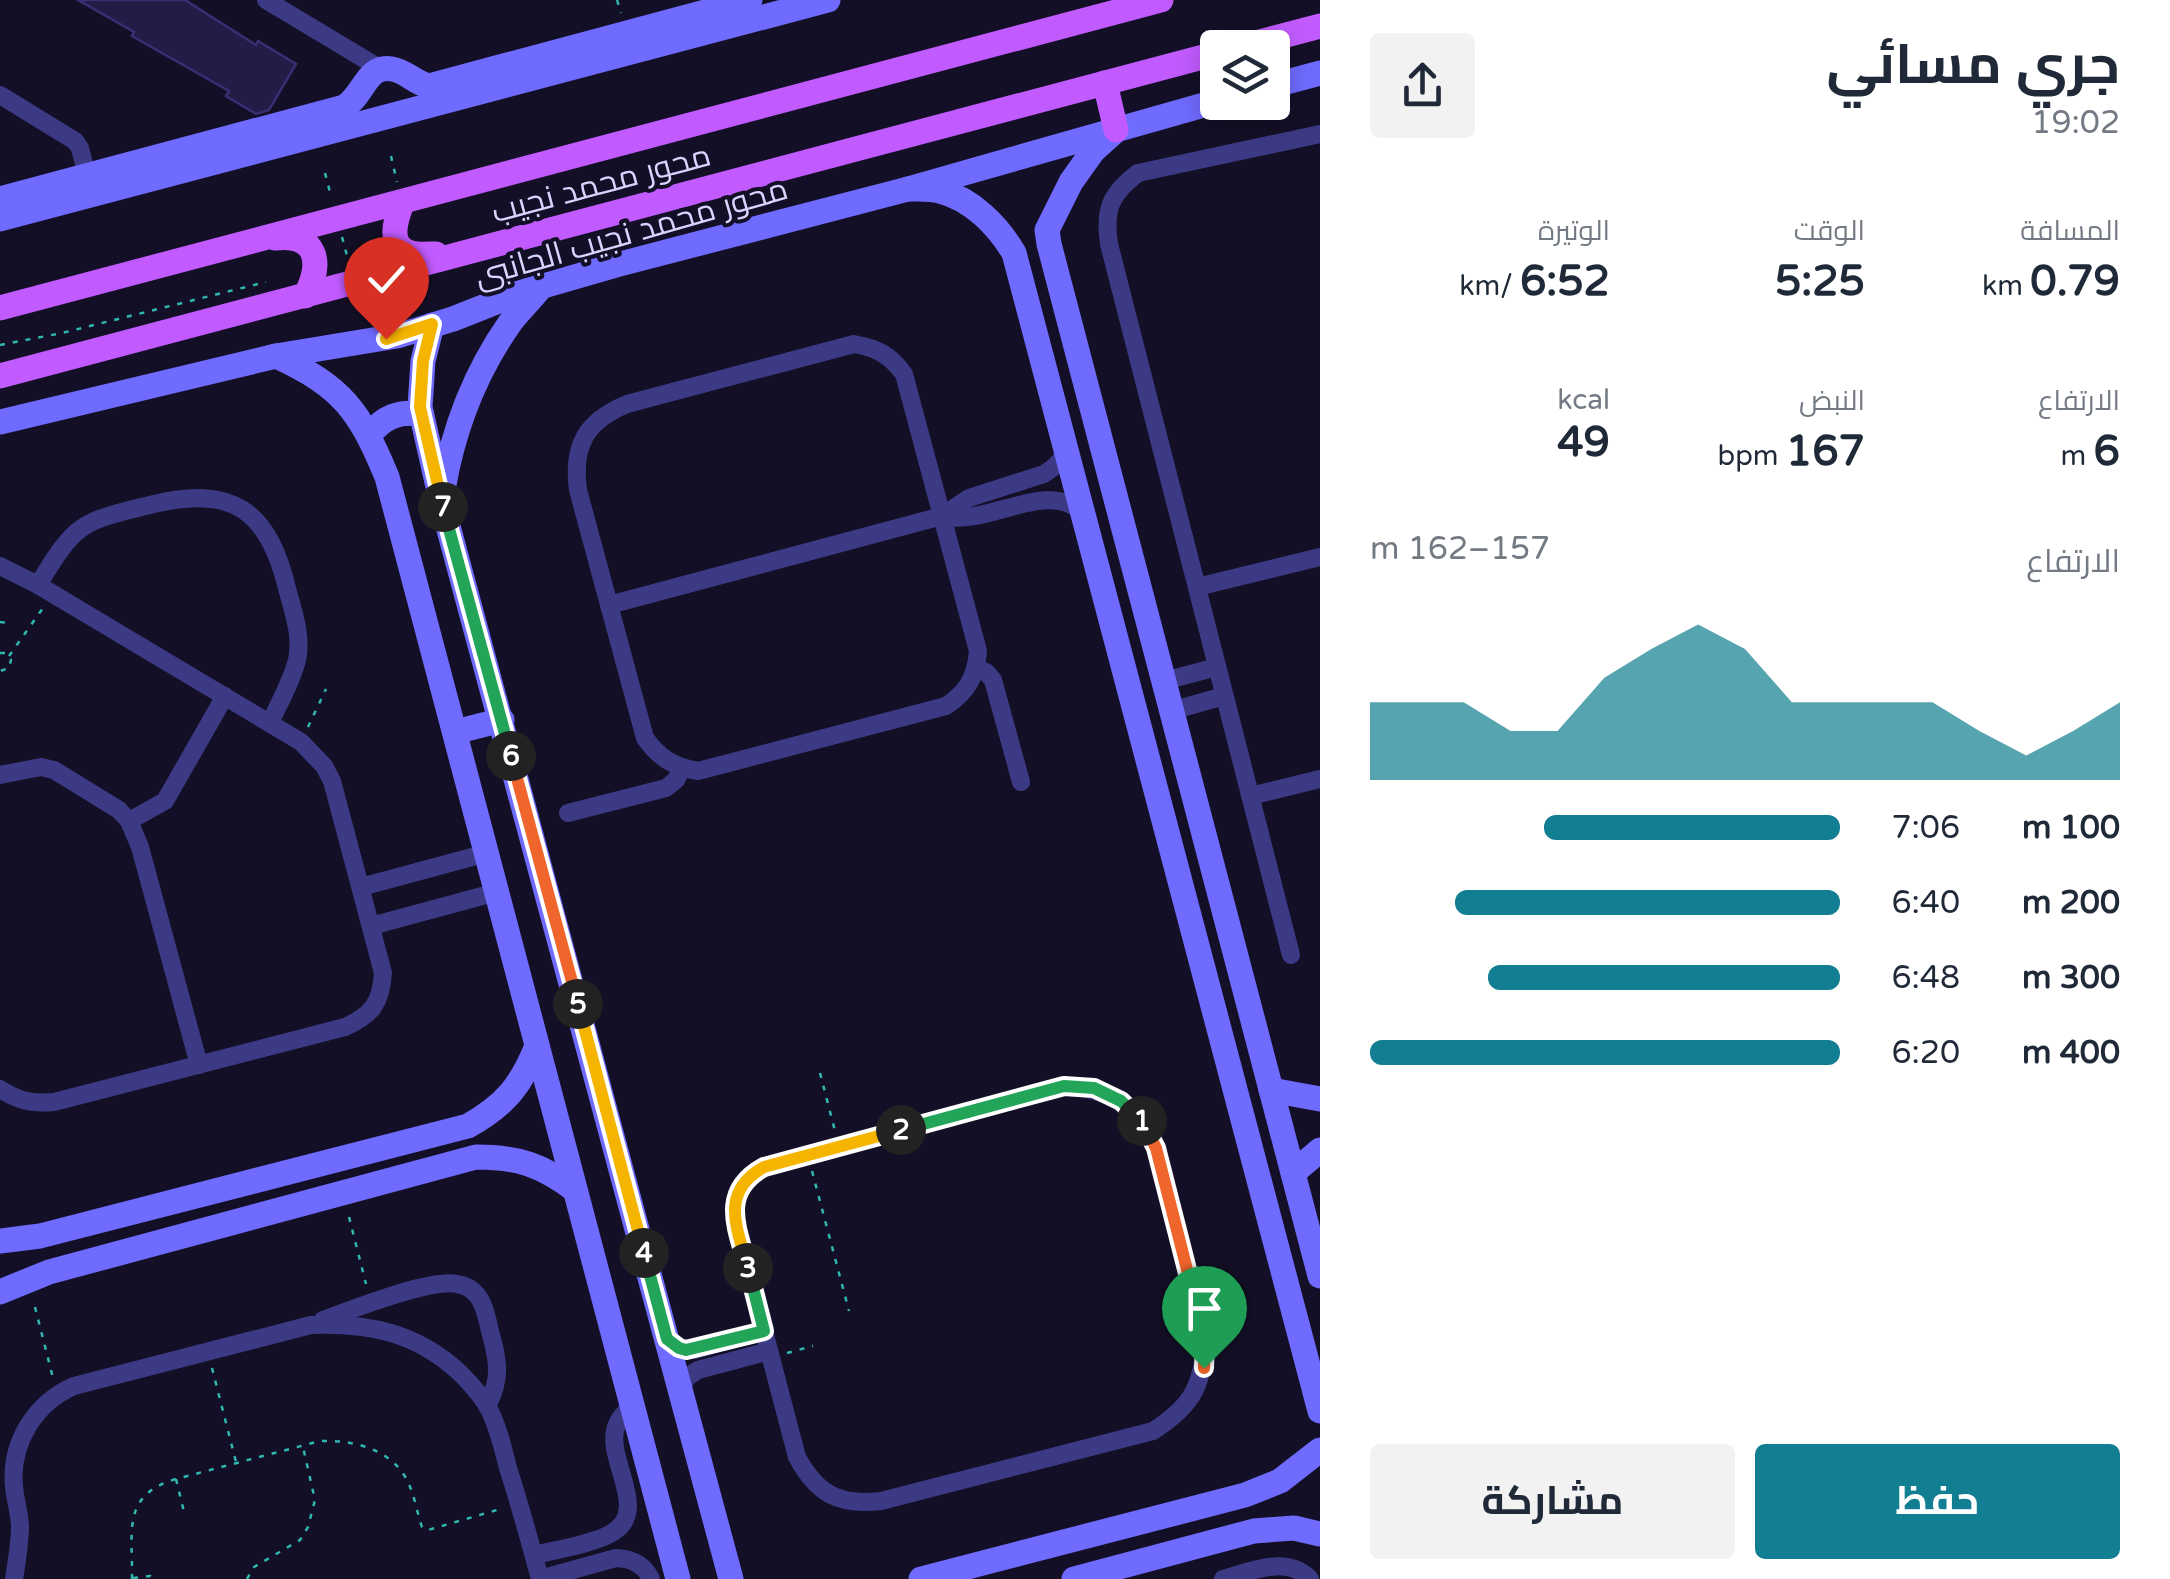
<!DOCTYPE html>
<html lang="ar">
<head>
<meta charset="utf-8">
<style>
	body { margin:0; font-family:"Varela Round",Cairo,sans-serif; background:#f2f2f3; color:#1f2937; direction:rtl; height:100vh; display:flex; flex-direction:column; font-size:38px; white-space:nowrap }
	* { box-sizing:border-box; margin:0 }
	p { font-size:32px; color:#747a83 }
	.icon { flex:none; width:55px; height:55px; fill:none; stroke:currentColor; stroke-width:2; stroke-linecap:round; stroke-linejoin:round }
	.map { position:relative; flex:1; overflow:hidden; direction:ltr }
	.side { display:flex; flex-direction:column; background:#fff; width:850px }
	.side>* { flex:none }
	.controls { position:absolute; left:1200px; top:30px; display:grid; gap:20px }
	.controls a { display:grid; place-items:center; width:90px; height:90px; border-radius:10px; background:#fff; box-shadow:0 5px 25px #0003; font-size:50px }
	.pin { position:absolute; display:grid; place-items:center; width:85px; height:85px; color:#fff; margin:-102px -42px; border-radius:50% 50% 50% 0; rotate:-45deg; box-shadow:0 0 10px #0007 }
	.pin .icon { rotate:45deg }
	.km { position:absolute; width:50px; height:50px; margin:-25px; border-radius:50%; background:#222; color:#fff; font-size:28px; line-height:50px; text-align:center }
	.round { display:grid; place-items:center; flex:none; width:105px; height:105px; border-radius:10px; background:#f2f2f3 }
	.head { display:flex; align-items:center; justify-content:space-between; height:170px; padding:0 50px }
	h1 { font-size:55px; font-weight:700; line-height:75px }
	.stats { display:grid; grid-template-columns:repeat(3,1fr); gap:15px; height:170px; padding:10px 50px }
	.stats div { display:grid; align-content:center }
	.stats b { font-size:42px; font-weight:700 }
	.stats small { font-size:28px; font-weight:400 }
	.stats p { font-size:28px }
	.chart { height:280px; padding:20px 50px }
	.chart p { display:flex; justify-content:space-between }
	.chart svg { width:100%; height:180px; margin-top:10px; fill:#117e91; opacity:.7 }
	.cta { display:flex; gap:20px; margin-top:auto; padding:20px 50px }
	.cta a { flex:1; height:115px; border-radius:10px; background:#117e91; color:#fff; font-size:40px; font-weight:700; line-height:115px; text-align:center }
	.cta a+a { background:#f2f2f3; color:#1f2937 }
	ul { padding:0 50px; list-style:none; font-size:32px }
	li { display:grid; grid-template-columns:160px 120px 1fr; align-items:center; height:75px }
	li i { height:25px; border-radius:12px; background:#117e91 }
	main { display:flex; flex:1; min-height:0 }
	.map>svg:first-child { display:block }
	.building { fill:#241b47; stroke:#3b2d73; stroke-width:2.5 }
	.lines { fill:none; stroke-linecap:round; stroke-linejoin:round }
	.path { stroke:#2fb8b0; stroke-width:2.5; stroke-dasharray:5 8; stroke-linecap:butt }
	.street { stroke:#3d3a85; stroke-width:18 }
	.secondary { stroke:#6f6bff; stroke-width:25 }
	.primary { stroke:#c25bff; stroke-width:25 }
	.split-1-casing { stroke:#fff; stroke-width:20 }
	.split-2-casing { stroke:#fff; stroke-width:20 }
	.split-3-casing { stroke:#fff; stroke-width:20 }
	.split-4-casing { stroke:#fff; stroke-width:20 }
	.split-5-casing { stroke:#fff; stroke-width:20 }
	.split-6-casing { stroke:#fff; stroke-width:20 }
	.split-7-casing { stroke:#fff; stroke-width:20 }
	.split-8-casing { stroke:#fff; stroke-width:20 }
	.split-1 { stroke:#f0652b; stroke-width:12 }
	.split-2 { stroke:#22a559; stroke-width:12 }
	.split-3 { stroke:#f5b400; stroke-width:12 }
	.split-4 { stroke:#22a559; stroke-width:12 }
	.split-5 { stroke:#f5b400; stroke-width:12 }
	.split-6 { stroke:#f0652b; stroke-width:12 }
	.split-7 { stroke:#22a559; stroke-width:12 }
	.split-8 { stroke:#f5b400; stroke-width:12 }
	.labels { text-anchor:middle; stroke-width:8; stroke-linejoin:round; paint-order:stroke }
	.street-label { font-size:32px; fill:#d9d4ff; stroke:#130f26 }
</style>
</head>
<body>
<main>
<section class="side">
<div class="head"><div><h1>جري مسائي</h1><p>19:02</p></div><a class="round"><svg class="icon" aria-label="share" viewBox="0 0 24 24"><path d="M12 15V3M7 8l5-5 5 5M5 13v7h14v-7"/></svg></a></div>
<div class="stats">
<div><p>المسافة</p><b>0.79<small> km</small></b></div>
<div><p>الوقت</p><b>5:25</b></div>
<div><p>الوتيرة</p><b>6:52<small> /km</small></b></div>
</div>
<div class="stats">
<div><p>الارتفاع</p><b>6<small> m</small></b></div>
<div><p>النبض</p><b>167<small> bpm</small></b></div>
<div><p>kcal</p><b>49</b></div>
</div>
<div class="chart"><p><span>الارتفاع</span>157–162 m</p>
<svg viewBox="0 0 160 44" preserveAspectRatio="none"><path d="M0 44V25L10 25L20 25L30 32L40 32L50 19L60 12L70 6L80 12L90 25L100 25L110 25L120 25L130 32L140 38L150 32L160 25V44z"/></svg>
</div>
<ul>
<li><b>100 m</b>7:06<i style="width:63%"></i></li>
<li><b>200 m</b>6:40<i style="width:82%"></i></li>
<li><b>300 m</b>6:48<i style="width:75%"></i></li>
<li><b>400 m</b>6:20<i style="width:100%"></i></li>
</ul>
<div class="cta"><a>حفظ</a><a>مشاركة</a></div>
</section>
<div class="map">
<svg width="1320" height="1579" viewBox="0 0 1320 1579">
	<rect width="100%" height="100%" fill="#130f26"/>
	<polygon class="building" points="78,0 185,0 256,45 258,41 296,64 269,110 256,114 226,96 229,91 132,36 134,32"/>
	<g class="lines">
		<g class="path">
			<polyline points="617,0 621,13"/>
			<polyline points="391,156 397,182"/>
			<polyline points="325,173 331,196"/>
			<polyline points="342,237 349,263"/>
			<polyline points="373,300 378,316"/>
			<polyline points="0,345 62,333 266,282"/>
			<polyline points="0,622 8,623"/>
			<polyline points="0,653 5,653 11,660 9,668 0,671"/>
			<polyline points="9,656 43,608"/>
			<polyline points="308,727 326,689"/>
			<polyline points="820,1073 835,1131"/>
			<polyline points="812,1171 849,1311"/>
			<polyline points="349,1217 366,1284"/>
			<polyline points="35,1307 53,1378"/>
			<polyline points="787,1353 813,1346"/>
			<polyline points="212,1368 236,1462"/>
			<polyline points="176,1479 185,1516"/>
			<polyline points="133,1578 150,1576 153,1579"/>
			<path d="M132,1579C133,1531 121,1495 176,1479L320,1441C350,1440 386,1447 404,1475C414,1490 416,1510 422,1527L428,1530L504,1508"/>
			<polyline points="247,1579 254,1567 300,1540 308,1527 315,1500 303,1447"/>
		</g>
		<g class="street">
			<polyline points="266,0 381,69"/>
			<polyline points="0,95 75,141 80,148 87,176"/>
			<path d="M854,344C877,348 890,355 904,374L978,651C976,677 967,692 946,706L698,771C674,767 659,758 645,738L578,490C572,445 586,421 627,404Z"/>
			<polyline points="942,516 969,498 1044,474 1054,467 1067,453"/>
			<path d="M0,566L38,585L301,742L324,766L332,781L383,973C381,1003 372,1015 345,1027L54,1102C32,1104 19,1101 0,1089"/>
			<path d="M38,585C76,523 79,522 150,505C233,484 269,510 288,592C294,614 302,637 297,660C292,681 279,703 270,723"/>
			<polyline points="1197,587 1320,557"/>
			<path d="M609,605L942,516C988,527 1045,479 1082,512"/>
			<polyline points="976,668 986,672 993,680 1021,782"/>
			<polyline points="1164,681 1217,667"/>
			<polyline points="1171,711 1224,696"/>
			<polyline points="0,775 41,767 54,770 119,810 129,821 140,847 199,1065"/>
			<polyline points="1250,796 1320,779"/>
			<polyline points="568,813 666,788 676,780 682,768"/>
			<polyline points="129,821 165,801 225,696"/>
			<polyline points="361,887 487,853"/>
			<polyline points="371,926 497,892"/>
			<path d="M1291,955L1109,244C1104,210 1110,194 1138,173L1320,134"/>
			<path d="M1064,1086C1114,1090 1134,1104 1156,1148L1205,1340C1203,1386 1192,1406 1153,1431L881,1501C839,1506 817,1494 797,1457L735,1221C733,1195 741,1180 764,1167Z"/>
			<path d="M323,1320C350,1310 431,1278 457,1284C464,1285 472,1289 477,1295C485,1305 487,1319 490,1331C498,1359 502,1379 487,1406"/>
			<polyline points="667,1339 679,1348 694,1350 764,1331"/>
			<polyline points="681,1392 686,1378 698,1370 769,1351"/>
			<path d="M534,1555C555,1550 592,1544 610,1534C651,1513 608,1463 615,1431C617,1420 624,1413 632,1406"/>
			<path d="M14,1579C17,1561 20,1543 20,1525C19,1511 15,1499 14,1486C10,1443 35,1403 74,1386L311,1325C369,1323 416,1332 460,1373C471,1384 482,1396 489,1409C498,1427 503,1448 508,1468C520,1505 530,1542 540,1579L616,1558C632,1559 644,1564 651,1579"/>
			<path d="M1223,1579C1251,1571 1287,1555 1310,1579"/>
		</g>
		<g class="secondary">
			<polyline points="1272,86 1320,73"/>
			<polyline points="1113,133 1093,151 1071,182 1047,230 1049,244 1320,1276"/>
			<path d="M908,189C918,189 930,188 940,191C972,199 998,226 1014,253L1320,1411"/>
			<path d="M0,199L344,107C364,96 366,64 392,69C406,71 415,83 429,86L750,0"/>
			<polyline points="0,219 828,0"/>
			<polyline points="432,325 423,361 420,407 441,500 731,1579"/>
			<path d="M276,356C343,387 359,410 387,477L678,1579"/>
			<polyline points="0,422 276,356 397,336 453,319 519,293 616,265 908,189 1218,101"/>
			<path d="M369,435C384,417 398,411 421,414"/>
			<path d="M443,490C453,430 475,373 510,323C519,311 531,300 541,287"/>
			<polyline points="455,732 502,720"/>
			<polyline points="1271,1090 1320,1099"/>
			<polyline points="1293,1173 1320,1150"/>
			<path d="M0,1241L40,1236L468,1126C505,1105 521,1086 537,1046"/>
			<path d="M0,1292L49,1272L476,1157C518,1157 542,1165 575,1190"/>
			<polyline points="921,1579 1245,1495 1280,1481 1320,1450"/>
			<polyline points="1074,1579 1254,1531 1294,1528 1320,1534"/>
		</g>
		<g class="primary">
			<polyline points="1237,48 1320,26"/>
			<polyline points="1105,83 1116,130"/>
			<path d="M402,203C396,219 386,246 411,253C418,255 429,254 436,254"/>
			<path d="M275,238C318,233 323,264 305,296"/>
			<polyline points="0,308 1161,0"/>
			<polyline points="0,376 1218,53"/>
		</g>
	</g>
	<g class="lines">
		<g class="split-1-casing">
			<polyline id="split-1" points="1142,1121 1156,1148 1205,1340 1204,1368"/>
		</g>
		<g class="split-2-casing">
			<polyline id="split-2" points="901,1130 1064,1086 1094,1088 1121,1101 1142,1121"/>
		</g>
		<g class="split-3-casing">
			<path id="split-3" d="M748,1268C737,1228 719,1192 764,1167L901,1130"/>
		</g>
		<g class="split-4-casing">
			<polyline id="split-4" points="644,1253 667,1339 679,1348 686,1350 764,1331 748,1268"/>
		</g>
		<g class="split-5-casing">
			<polyline id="split-5" points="578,1004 644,1253"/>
		</g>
		<g class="split-6-casing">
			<polyline id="split-6" points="511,756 578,1004"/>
		</g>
		<g class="split-7-casing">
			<polyline id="split-7" points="443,507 511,756"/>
		</g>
		<g class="split-8-casing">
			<polyline id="split-8" points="386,339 432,324 423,361 420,407 443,507"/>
		</g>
		<use href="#split-1" class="split-1"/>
		<use href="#split-2" class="split-2"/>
		<use href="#split-3" class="split-3"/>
		<use href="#split-4" class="split-4"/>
		<use href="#split-5" class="split-5"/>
		<use href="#split-6" class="split-6"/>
		<use href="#split-7" class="split-7"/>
		<use href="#split-8" class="split-8"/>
	</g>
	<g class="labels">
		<g class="street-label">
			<text transform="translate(601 183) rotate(-15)" y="11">محور محمد نجيب</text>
			<text transform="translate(631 232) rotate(-16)" y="11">محور محمد نجيب الجانبى</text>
		</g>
	</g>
</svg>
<div class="controls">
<a><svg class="icon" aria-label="layers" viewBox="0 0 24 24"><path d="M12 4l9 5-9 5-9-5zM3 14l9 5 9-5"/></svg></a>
</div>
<div class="pin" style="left:1204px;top:1368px;background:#1e9e55"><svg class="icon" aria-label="arrive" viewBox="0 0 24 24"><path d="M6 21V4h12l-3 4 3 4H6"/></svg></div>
<div class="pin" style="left:386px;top:339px;background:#d93025"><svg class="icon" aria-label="check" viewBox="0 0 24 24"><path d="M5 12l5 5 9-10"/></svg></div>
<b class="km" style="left:1142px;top:1121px">1</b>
<b class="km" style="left:901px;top:1130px">2</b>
<b class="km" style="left:748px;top:1268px">3</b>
<b class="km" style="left:644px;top:1253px">4</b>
<b class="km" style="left:578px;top:1004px">5</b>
<b class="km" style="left:511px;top:756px">6</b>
<b class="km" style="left:443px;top:507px">7</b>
</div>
</main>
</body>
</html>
